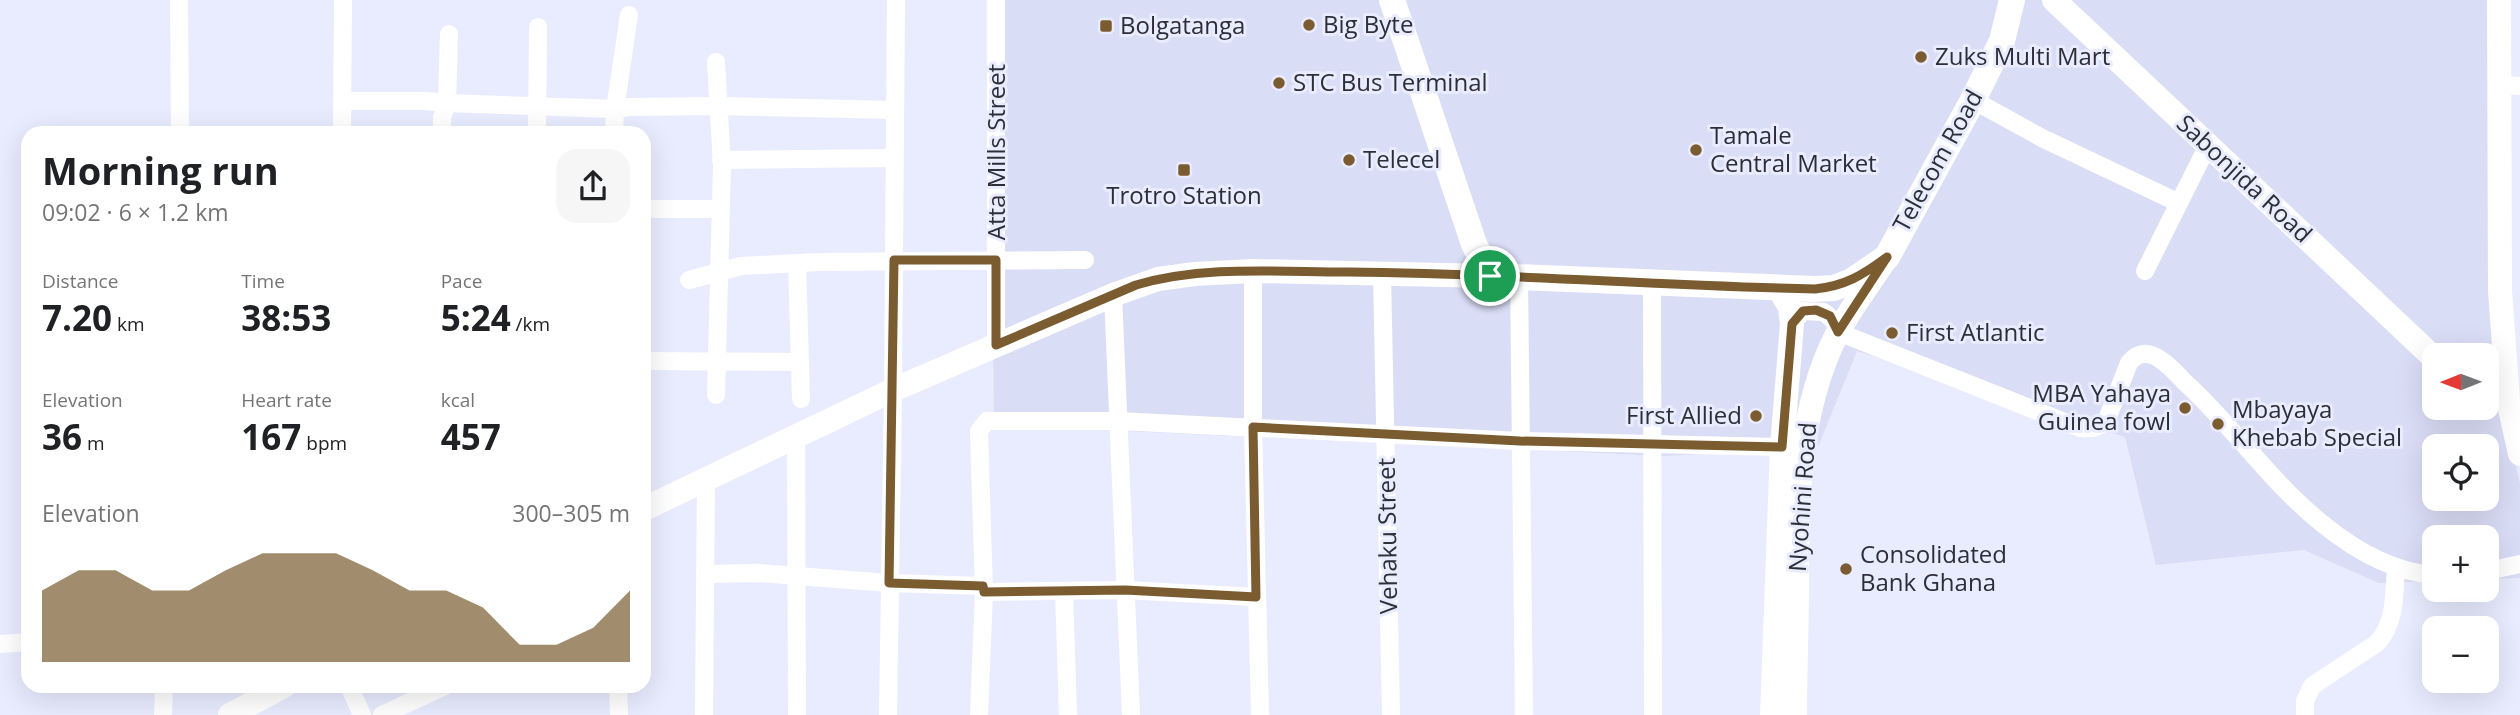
<!DOCTYPE html>
<html lang="en">
<head>
<meta charset="utf-8">
<style>
	body { margin:0; font-family:"Open Sans",sans-serif; background:#f6f6f6; color:#202124; height:100vh; display:flex; flex-direction:column; font-size:26px; white-space:nowrap }
	* { box-sizing:border-box; margin:0 }
	p { font-size:23px; color:#757577 }
	.icon { flex:none; width:38px; height:38px; fill:none; stroke:currentColor; stroke-width:2; stroke-linecap:round; stroke-linejoin:round }
	.map { position:relative; flex:1; overflow:hidden }
	.side { position:absolute; left:21px; top:126px; width:630px; height:567px; display:flex; flex-direction:column; background:#fff; border-radius:21px; box-shadow:0 7px 28px #0002 }
	.side>* { flex:none }
	.needle { width:46px; rotate:269deg }
	.controls { position:absolute; left:2422px; top:343px; display:grid; gap:14px }
	.controls a { display:grid; place-items:center; width:77px; height:77px; border-radius:14px; background:#fff; box-shadow:0 7px 28px #0002; font-size:35px }
	.pin { position:absolute; display:grid; place-items:center; width:60px; height:60px; color:#fff; margin:-30px; border:4px solid #fff; border-radius:50%; box-shadow:0 2px 7px #0007 }
	.round { display:grid; place-items:center; flex:none; width:74px; height:74px; border-radius:21px; background:#f6f6f6 }
	.headline { display:flex; align-items:center; justify-content:space-between; height:119px; padding:0 21px }
	h1 { font-size:38px; font-weight:700; line-height:52px }
	.stats { display:grid; grid-template-columns:repeat(3,1fr); gap:10px; height:119px; padding:7px 21px }
	.stats div { display:grid; align-content:center }
	.stats b { font-size:35px; font-weight:700 }
	.stats small { font-size:19px; font-weight:400 }
	.stats p { font-size:19px }
	.chart { height:196px; padding:14px 21px }
	.chart p { display:flex; justify-content:space-between }
	.chart svg { width:100%; height:126px; margin-top:7px; fill:#7b5c31; opacity:.7 }
	.map>svg:first-child { display:block }
	.built { fill:#daddf6; fill-rule:evenodd }
	.lines { fill:none; stroke-linecap:round; stroke-linejoin:round }
	.street { stroke:#fff; stroke-width:18 }
	.secondary { stroke:#fff; stroke-width:24 }
	.primary { stroke:#fff; stroke-width:26 }
	.route-casing { stroke:#fff; stroke-width:14 }
	.route { stroke:#7b5c31; stroke-width:9 }
	.poi-dot { fill:#7b5c31; stroke:#e9ecff; stroke-width:2.5 }
	.labels { text-anchor:middle; stroke-width:6; stroke-linejoin:round; paint-order:stroke }
	.poi-label { font-size:24px; fill:#2d2e37; stroke:#e9ecff; text-anchor:start }
	.street-label { font-size:24px; fill:#2d2e37; stroke:#e9ecff }
</style>
</head>
<body>
<div class="map">
<svg width="2520" height="715" viewBox="0 0 2520 715">
	<rect width="100%" height="100%" fill="#e9ecff"/>
	<path class="built" d="M990,0H2505L2497,381L2520,484V578L2487,579V537H2434V581L2379,583L2304,550L2156,565L2125,437L1857,351L1818,447L1665,456L994,425ZM2434,355H2487V408H2434ZM2434,446H2487V499H2434Z"/>
	<g class="lines">
		<g class="street">
			<polyline points="179,0 180,133"/>
			<polyline points="449,34 447,103 615,109 629,15"/>
			<polyline points="716,62 722,165 716,395"/>
			<polyline points="2500,85 2520,86"/>
			<polyline points="1973,100 2042,138 2179,203"/>
			<polyline points="343,101 426,101 447,103 442,118 442,133"/>
			<polyline points="342,133 343,0"/>
			<polyline points="537,133 538,27"/>
			<polyline points="614,133 615,109 628,107 717,106 894,110"/>
			<polyline points="721,160 894,158"/>
			<polyline points="644,209 720,209"/>
			<polyline points="797,264 801,399"/>
			<polyline points="1253,271 1253,427 1260,715"/>
			<polyline points="2145,271 2208,145"/>
			<polyline points="1382,273 1391,715"/>
			<polyline points="1519,277 1524,715"/>
			<polyline points="689,280 741,266 819,262 1085,260"/>
			<polyline points="1652,283 1653,715"/>
			<polyline points="1113,295 1131,715"/>
			<path d="M1792,324L1803,311L1824,312L1834,321L1838,332L2080,428C2092,429 2099,428 2107,419L2129,363C2135,355 2143,352 2152,355C2167,361 2178,376 2189,386C2236,430 2273,485 2324,525C2355,550 2393,572 2434,575"/>
			<polyline points="996,345 996,0"/>
			<polyline points="644,361 800,362"/>
			<polyline points="796,436 797,715"/>
			<polyline points="2487,571 2520,564"/>
			<polyline points="705,574 758,573 889,583 983,586"/>
			<polyline points="1064,591 1068,715"/>
			<polyline points="984,592 1125,590 1256,597"/>
			<polyline points="0,644 28,642"/>
			<polyline points="349,686 362,715"/>
			<polyline points="618,686 619,715"/>
			<polyline points="163,715 164,686"/>
			<polyline points="382,715 445,686"/>
			<polyline points="704,715 706,479"/>
			<polyline points="888,715 893,390 896,0"/>
			<polyline points="979,715 984,592 979,431 987,421 1118,421 1520,441 1782,447"/>
			<path d="M2305,715V701L2312,686L2377,643C2396,623 2394,593 2396,567"/>
		</g>
		<g class="secondary">
			<polyline points="2054,0 2434,358"/>
			<polyline points="2499,0 2500,291 2508,400 2520,454"/>
			<polyline points="644,509 893,390 1113,295 1158,279 1195,274 1253,271 1490,276"/>
			<polyline points="230,715 284,686"/>
			<polyline points="1772,715 1782,447 1792,324 1790,307 1779,289"/>
			<path d="M1795,715C1795,671 1797,626 1797,581C1797,503 1798,424 1829,351C1843,318 1866,289 1885,260"/>
		</g>
		<polyline class="primary" points="1392,0 1474,244 1490,276 1815,289 1834,288 1852,281 1887,257 1973,100 2002,41 2012,0"/>
	</g>
	<g class="lines">
		<g class="route-casing">
			<path id="route" d="M1887,257L1838,332L1830,316L1816,310L1803,311L1792,324L1782,447L1520,441L1253,427L1256,597L1125,590L984,592L983,586L889,583L894,260H996V345L1136,285C1204,265 1278,272 1348,272C1504,273 1659,286 1815,289C1845,286 1863,275 1887,257Z"/>
		</g>
		<use href="#route" class="route"/>
	</g>
	<g class="poi-dot">
		<circle cx="1309" cy="25" r="7"/>
		<rect x="1099" y="19" width="14" height="14" rx="3.5"/>
		<circle cx="1921" cy="57" r="7"/>
		<circle cx="1279" cy="83" r="7"/>
		<circle cx="1696" cy="150" r="7"/>
		<circle cx="1349" cy="160" r="7"/>
		<rect x="1177" y="163" width="14" height="14" rx="3.5"/>
		<circle cx="1892" cy="333" r="7"/>
		<circle cx="2185" cy="408" r="7"/>
		<circle cx="1756" cy="416" r="7"/>
		<circle cx="2218" cy="424" r="7"/>
		<circle cx="1846" cy="569" r="7"/>
	</g>
	<g class="labels">
		<g class="poi-label">
			<text x="1323" y="33">Big Byte</text>
			<text x="1120" y="34">Bolgatanga</text>
			<text x="1935" y="65">Zuks Multi Mart</text>
			<text x="1293" y="91">STC Bus Terminal</text>
			<text x="1710" y="144">Tamale<tspan x="1710" dy="28">Central Market</tspan></text>
			<text x="1363" y="168">Telecel</text>
			<text x="1184" y="204" text-anchor="middle">Trotro Station</text>
			<text x="1906" y="341">First Atlantic</text>
			<text x="2171" y="402" text-anchor="end">MBA Yahaya<tspan x="2171" dy="28">Guinea fowl</tspan></text>
			<text x="2232" y="418">Mbayaya<tspan x="2232" dy="28">Khebab Special</tspan></text>
			<text x="1742" y="424" text-anchor="end">First Allied</text>
			<text x="1860" y="563">Consolidated<tspan x="1860" dy="28">Bank Ghana</tspan></text>
		</g>
		<g class="street-label">
			<text transform="translate(997 152) rotate(-90)" y="8">Atta Mills Street</text>
			<text transform="translate(1938 161) rotate(-61)" y="8">Telecom Road</text>
			<text transform="translate(2244 179) rotate(43)" y="8">Sabonjida Road</text>
			<text transform="translate(1803 497) rotate(-86)" y="8">Nyohini Road</text>
			<text transform="translate(1388 536) rotate(-91)" y="8">Vehaku Street</text>
		</g>
	</g>
</svg>
<div class="controls">
<a><svg class="needle" viewBox="-14 -14 28 28"><path d="M0-13l5 13h-10z" fill="#e53935"/><path d="M0 13l5-13h-10z" fill="#757577"/></svg></a>
<a><svg class="icon" aria-label="locate" viewBox="0 0 24 24"><circle cx="12" cy="12" r="6"/><path d="M12 2v4M12 18v4M2 12h4M18 12h4"/></svg></a>
<a>+</a>
<a>−</a>
</div>
<div class="pin" style="left:1490px;top:276px;background:#1e9e55"><svg class="icon" aria-label="arrive" viewBox="0 0 24 24"><path d="M6 21V4h12l-3 4 3 4H6"/></svg></div>
<section class="side">
<div class="headline"><div><h1>Morning run</h1><p>09:02 · 6 × 1.2 km</p></div><a class="round"><svg class="icon" aria-label="share" viewBox="0 0 24 24"><path d="M12 15V3M7 8l5-5 5 5M5 13v7h14v-7"/></svg></a></div>
<div class="stats">
<div><p>Distance</p><b>7.20<small> km</small></b></div>
<div><p>Time</p><b>38:53</b></div>
<div><p>Pace</p><b>5:24<small> /km</small></b></div>
</div>
<div class="stats">
<div><p>Elevation</p><b>36<small> m</small></b></div>
<div><p>Heart rate</p><b>167<small> bpm</small></b></div>
<div><p>kcal</p><b>457</b></div>
</div>
<div class="chart"><p><span>Elevation</span>300–305 m</p>
<svg viewBox="0 0 160 44" preserveAspectRatio="none"><path d="M0 44V19L10 12L20 12L30 19L40 19L50 12L60 6L70 6L80 6L90 12L100 19L110 19L120 25L130 38L140 38L150 32L160 19V44z"/></svg>
</div>
</section>
</div>
</body>
</html>
